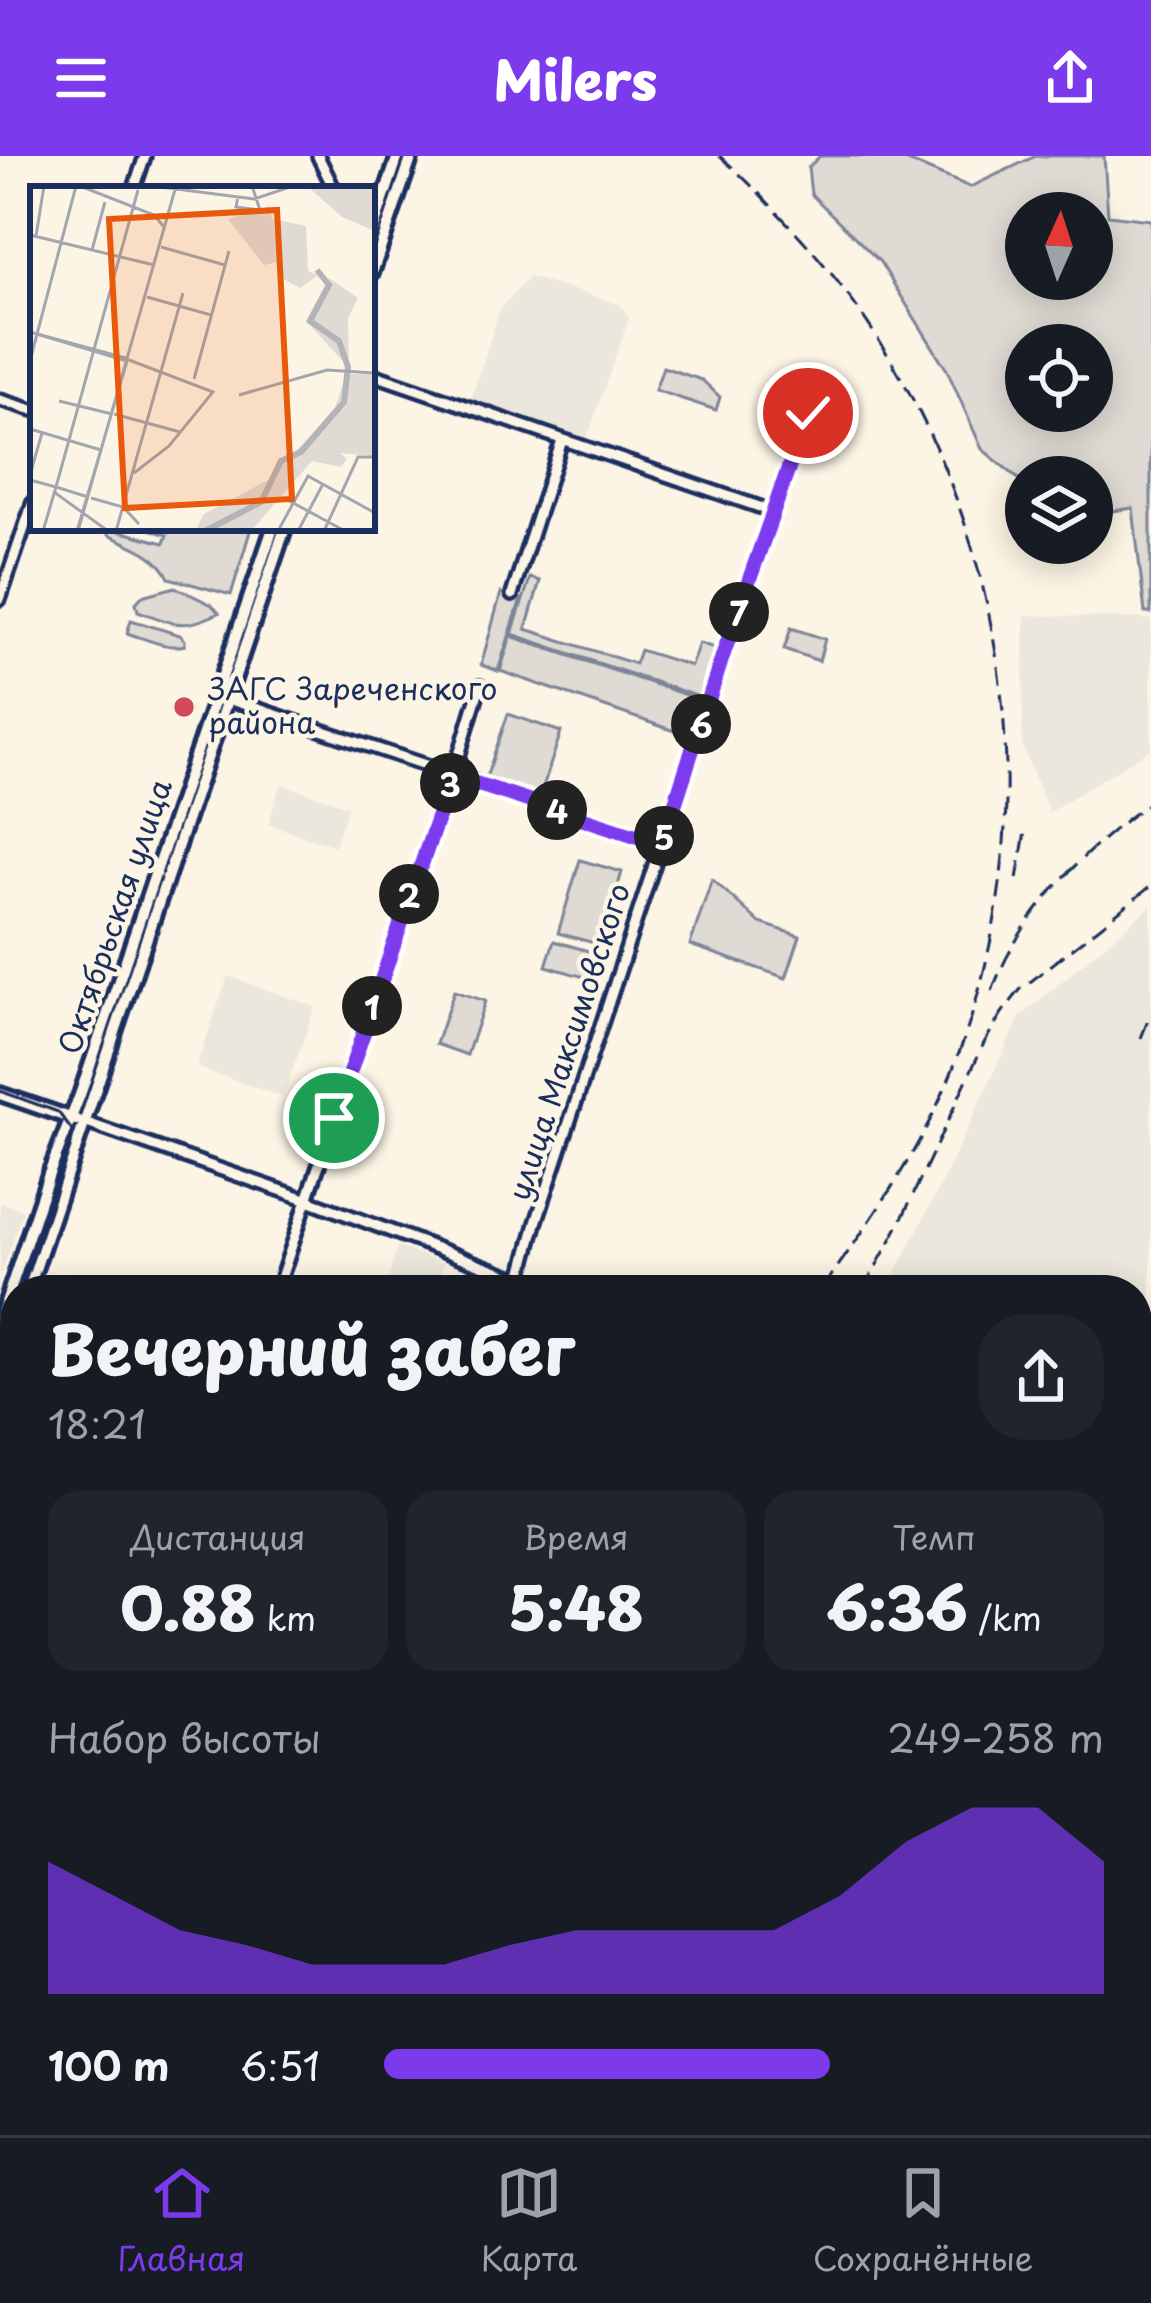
<!DOCTYPE html>
<html lang="ru">
<head>
<meta charset="utf-8">
<style>
	body { margin:0; font-family:"Playpen Sans",sans-serif; background:#20242c; color:#f1f3f6; height:100vh; display:flex; flex-direction:column; font-size:45px; white-space:nowrap }
	* { box-sizing:border-box; margin:0 }
	p { font-size:39px; color:#9ea1a6 }
	.icon { flex:none; width:66px; height:66px; fill:none; stroke:currentColor; stroke-width:2; stroke-linecap:round; stroke-linejoin:round }
	.map { position:relative; flex:1; overflow:hidden }
	.details { position:absolute; left:0px; top:1119px; width:1152px; height:861px; display:flex; flex-direction:column; background:#171b24; border-radius:48px 48px 0 0; box-shadow:0 6px 30px #0003 }
	.details>* { flex:none }
	.needle { width:78px; rotate:3deg }
	.tools { position:absolute; left:1005px; top:36px; display:grid; gap:24px }
	.tools a { display:grid; place-items:center; width:108px; height:108px; border-radius:50%; background:#171b24; box-shadow:0 6px 30px #0003; font-size:60px }
	.pin { position:absolute; display:grid; place-items:center; width:102px; height:102px; color:#fff; margin:-51px; border:6px solid #fff; border-radius:50%; box-shadow:0 3px 12px #0007 }
	.km { position:absolute; width:60px; height:60px; margin:-30px; border-radius:50%; background:#222; color:#fff; font-size:33px; line-height:60px; text-align:center }
	.round { display:grid; place-items:center; flex:none; width:126px; height:126px; border-radius:48px; background:#20242c }
	.overview { display:flex; align-items:center; justify-content:space-between; height:204px; padding:0 48px }
	h1 { font-size:66px; font-weight:800; line-height:90px }
	.metrics { display:grid; grid-template-columns:repeat(3,1fr); gap:18px; height:204px; padding:12px 48px }
	.metrics div { display:grid; align-content:center; border-radius:30px; background:#20242c; text-align:center }
	.metrics b { font-size:60px; font-weight:800 }
	.metrics small { font-size:33px; font-weight:400 }
	.metrics p { font-size:33px }
	.chart { height:336px; padding:24px 48px }
	.chart p { display:flex; justify-content:space-between }
	.chart svg { width:100%; height:216px; margin-top:12px; fill:#7c3aed; opacity:.7 }
	ul { padding:0 48px; list-style:none; font-size:39px }
	li { display:grid; grid-template-columns:192px 144px 1fr; align-items:center; height:90px }
	li i { height:30px; border-radius:15px; background:#7c3aed }
	header { display:flex; justify-content:space-between; align-items:center; height:156px; padding:0 48px; background:#7c3aed; color:#fff; font-size:54px; font-weight:800 }
	.menu { display:flex; justify-content:space-around; align-items:center; height:168px; border-top:3px solid #363941; background:#171b24; font-size:33px; color:#9ea1a6 }
	.menu a { display:grid; justify-items:center; gap:6px }
	.menu .selected { color:#7c3aed }
	.map>svg:first-child { display:block }
	.built { fill:#ece7dc }
	.green { fill:#dfdbd4; stroke:#7d8599; stroke-width:3; fill-rule:evenodd }
	.lines { fill:none; stroke-linecap:round; stroke-linejoin:round }
	.river { stroke:#b2b4b8; stroke-width:14 }
	.minor-casing { stroke:#1b2f5e; stroke-width:18 }
	.major-casing { stroke:#1b2f5e; stroke-width:20 }
	.minor { stroke:#fcf5e5; stroke-width:9 }
	.major { stroke:#fcf5e5; stroke-width:10 }
	.tram { stroke:#1b2f5e; stroke-width:3 }
	.rail { stroke:#1b2f5e; stroke-width:3; stroke-dasharray:18 9; stroke-linecap:butt }
	.route-casing { stroke:#fff; stroke-width:24 }
	.route { stroke:#7c3aed; stroke-width:15 }
	.poi-dot { fill:#d1495b; stroke:#fcf5e5; stroke-width:4.5 }
	.labels { text-anchor:middle; stroke-width:9; stroke-linejoin:round; paint-order:stroke }
	.poi-label { font-size:30px; fill:#1b2f5e; stroke:#fcf5e5; text-anchor:start }
	.street-label { font-size:30px; fill:#1b2f5e; stroke:#fcf5e5 }
	.inset-river { fill:none; stroke:#b2b4b8; stroke-width:6 }
	.inset-road { fill:none; stroke:#a2a6af; stroke-width:3 }
	.view { fill:#e8590c; fill-opacity:0.15; stroke:#e8590c; stroke-width:6 }
	.inset-edge { fill:none; stroke:#1b2f5e; stroke-width:6 }
</style>
</head>
<body>
<header><svg class="icon" aria-label="menu" viewBox="0 0 24 24"><path d="M4 6h16M4 12h16M4 18h16"/></svg>Milers<svg class="icon" aria-label="share" viewBox="0 0 24 24"><path d="M12 15V3M7 8l5-5 5 5M5 13v7h14v-7"/></svg></header>
<div class="map">
<svg width="1151" height="1979" viewBox="0 0 1151 1979">
	<rect width="100%" height="100%" fill="#fcf5e5"/>
	<filter id="ink" filterUnits="userSpaceOnUse"><feTurbulence type="fractalNoise" baseFrequency=".00833" numOctaves="2"/><feDisplacementMap in="SourceGraphic" scale="24" xChannelSelector="R" yChannelSelector="G"/><feConvolveMatrix kernelMatrix="1 2 1 2 8 2 1 2 1" color-interpolation-filters="sRGB"/></filter>
	<g filter="url(#ink)">
		<g class="built">
			<polygon points="529,121 620,148 629,162 587,282 471,243 500,153"/>
			<polygon points="1025,459 1151,463 1151,593 1049,656 1022,590"/>
			<polygon points="281,628 348,650 335,690 268,668"/>
			<polygon points="1151,750 1151,1181 1137,1186 1137,1134 887,1134 945,1020 1020,861"/>
			<polygon points="228,820 315,851 283,941 196,911"/>
			<polygon points="0,1046 23,1054 0,1122"/>
			<polygon points="397,1090 444,1107 434,1134 386,1134"/>
			<polygon points="1151,1230 1151,1378 1137,1379 1137,1234"/>
			<polygon points="0,1498 13,1501 15,1498 15,1618 0,1612"/>
			<polygon points="0,1628 15,1634 15,1760 0,1755"/>
			<polygon points="222,1965 501,1965 491,1979 213,1979"/>
		</g>
		<g class="green">
			<path d="M820,0H896L970,31L1036,0H1104L1108,59L1151,64V457H1145L1133,352L1092,358V321H1026V329L982,293L947,214L880,106L811,38L808,12ZM1026,57H1092V123H1026ZM1026,189H1092V255H1026Z"/>
			<polygon points="663,211 702,224 720,241 716,254 655,234"/>
			<path d="M107,372L164,387L167,379L146,372H251L231,439L169,422C158,398 131,390 108,379Z"/>
			<polygon points="530,422 540,425 526,473 635,508 640,494 691,510 699,487 724,495 708,544 512,478"/>
			<path d="M175,431L212,449L219,457C181,475 176,468 138,455L136,447L142,440Z"/>
			<polygon points="501,437 521,443 498,515 481,509"/>
			<path d="M131,464L180,479L185,484V489C168,494 144,482 127,477Z"/>
			<polygon points="791,472 825,483 819,505 784,493"/>
			<polygon points="511,480 707,546 695,582 500,515"/>
			<polygon points="508,558 561,576 540,640 486,622"/>
			<polygon points="580,704 622,716 601,789 558,777"/>
			<polygon points="712,723 760,767 800,780 786,822 690,789"/>
			<polygon points="554,785 599,798 591,823 546,810"/>
			<polygon points="454,835 485,845 467,899 436,888"/>
			<polygon points="1151,1656 1151,1848 1137,1870 1137,1659"/>
			<polygon points="784,1965 1077,1965 1068,1979 757,1979"/>
		</g>
		<g class="lines">
			<g class="river">
				<polyline points="1137,1684 1151,1679"/>
				<polyline points="940,1979 952,1965"/>
			</g>
			<g class="minor-casing">
				<g id="minor">
					<polyline points="318,0 334,33"/>
					<polyline points="134,33 145,0"/>
					<polyline points="372,218 774,356"/>
					<polyline points="0,244 33,254"/>
					<polyline points="512,439 562,284"/>
					<polyline points="0,443 33,346"/>
					<polyline points="228,543 662,688"/>
					<polyline points="84,966 300,1041 548,1134"/>
					<polyline points="521,1122 536,1067 724,497 809,258"/>
					<polyline points="277,1134 409,739 453,619 480,530"/>
					<polyline points="1137,1198 1151,1193"/>
					<polyline points="0,1347 15,1352"/>
					<polyline points="0,1621 15,1626"/>
					<polyline points="0,1940 15,1897"/>
					<polyline points="1091,1966 1113,1979"/>
				</g>
			</g>
			<g class="major-casing">
				<g id="major">
					<polyline points="372,77 398,0"/>
					<polyline points="372,117 412,0"/>
					<polyline points="0,938 76,964"/>
					<polyline points="28,1134 285,372"/>
					<polyline points="0,1164 49,1018 80,939 273,372"/>
					<polyline points="0,1218 15,1173"/>
				</g>
			</g>
			<use href="#minor" class="minor"/>
			<use href="#major" class="major"/>
			<g class="tram">
				<polyline points="0,935 58,956 73,976 71,989 22,1134"/>
				<polyline points="0,1201 15,1156"/>
			</g>
			<g class="rail">
				<path d="M719,0C745,21 767,46 790,70C1000,292 1066,642 948,925C917,1000 868,1069 821,1134"/>
				<polyline points="1017,723 1026,670"/>
				<path d="M992,835C1021,756 1084,694 1151,645"/>
				<polyline points="1141,882 1151,857"/>
				<polyline points="863,1134 899,1069 984,887 1002,857 1020,834 1151,730"/>
				<polyline points="378,1972 383,1965"/>
				<polyline points="158,1979 164,1965"/>
				<polyline points="195,1979 204,1965"/>
			</g>
		</g>
	</g>
	<g class="lines" filter="url(#ink)">
		<g class="route-casing">
			<polyline id="route" points="334,962 452,620 662,688 724,496 808,257"/>
		</g>
		<use href="#route" class="route"/>
	</g>
	<circle class="poi-dot" cx="184" cy="551" r="12"/>
	<g class="labels">
		<g class="poi-label">
			<text x="208" y="544">ЗАГС Зареченского<tspan x="208" dy="34">района</tspan></text>
		</g>
		<g class="street-label">
			<text transform="translate(116 761) rotate(-71)" y="10">Октябрьская улица</text>
			<text transform="translate(570 886) rotate(-72)" y="10">улица Максимовского</text>
		</g>
	</g>
	<g transform="translate(30 30)">
		<rect width="345" height="345" fill="#fcf5e5"/>
		<path d="M277,0H345V45L312,31ZM240,20L242,33L276,40L278,85L288,89L270,102L250,91L247,76L234,79L198,33ZM299,92L328,112L318,132L319,182L276,135ZM316,188H342L345,270L310,267L317,273L311,281L282,275L221,345H165L174,328L242,292L248,273L267,264L305,222Z" fill="#dfdbd4"/>
		<path class="inset-river" d="M175,345L231,316L251,275L271,266L314,216L318,181L309,155L280,135L299,99L287,84"/>
		<path class="inset-road" d="M50,0L124,29L134,41M123,0L224,13L263,0M208,10L206,21L230,24L222,0M0,49L124,79M6,50L14,0M131,61L195,79M62,64L75,16M117,111L181,129M0,146L99,173M0,146L97,175L47,345M1,171L46,0M99,174L183,206L139,260L104,287M164,193L199,65M209,209L297,184L345,187M29,215L82,228M84,228L150,246M0,243L71,264M0,289L12,247M0,294L26,301L13,345M24,306L78,345M58,311L26,301L108,4M61,312L93,321L109,338M254,312L315,345M48,345L146,0M86,345L153,107M248,345L278,290L345,327M268,345L293,298M294,345L328,271H345"/>
		<path class="view" d="M247,24L262,313L95,322L79,33Z"/>
		<rect width="345" height="345" class="inset-edge"/>
	</g>
</svg>
<div class="tools">
<a><svg class="needle" viewBox="-14 -14 28 28"><path d="M0-13l5 13h-10z" fill="#e53935"/><path d="M0 13l5-13h-10z" fill="#9ea1a6"/></svg></a>
<a><svg class="icon" aria-label="locate" viewBox="0 0 24 24"><circle cx="12" cy="12" r="6"/><path d="M12 2v4M12 18v4M2 12h4M18 12h4"/></svg></a>
<a><svg class="icon" aria-label="layers" viewBox="0 0 24 24"><path d="M12 4l9 5-9 5-9-5zM3 14l9 5 9-5"/></svg></a>
</div>
<div class="pin" style="left:334px;top:962px;background:#1e9e55"><svg class="icon" aria-label="arrive" viewBox="0 0 24 24"><path d="M6 21V4h12l-3 4 3 4H6"/></svg></div>
<div class="pin" style="left:808px;top:257px;background:#d93025"><svg class="icon" aria-label="check" viewBox="0 0 24 24"><path d="M5 12l5 5 9-10"/></svg></div>
<b class="km" style="left:372px;top:850px">1</b>
<b class="km" style="left:409px;top:738px">2</b>
<b class="km" style="left:450px;top:627px">3</b>
<b class="km" style="left:557px;top:654px">4</b>
<b class="km" style="left:664px;top:680px">5</b>
<b class="km" style="left:701px;top:568px">6</b>
<b class="km" style="left:739px;top:456px">7</b>
<section class="details">
<div class="overview"><div><h1>Вечерний забег</h1><p>18:21</p></div><a class="round"><svg class="icon" aria-label="share" viewBox="0 0 24 24"><path d="M12 15V3M7 8l5-5 5 5M5 13v7h14v-7"/></svg></a></div>
<div class="metrics">
<div><p>Дистанция</p><b>0.88<small> km</small></b></div>
<div><p>Время</p><b>5:48</b></div>
<div><p>Темп</p><b>6:36<small> /km</small></b></div>
</div>
<div class="chart"><p><span>Набор высоты</span>249–258 m</p>
<svg viewBox="0 0 160 44" preserveAspectRatio="none"><path d="M0 44V17L10 24L20 31L30 34L40 38L50 38L60 38L70 34L80 31L90 31L100 31L110 31L120 24L130 13L140 6L150 6L160 17V44z"/></svg>
</div>
<ul>
<li><b>100 m</b>6:51<i style="width:62%"></i></li>
</ul>
</section>
</div>
<nav class="menu">
<a class="selected"><svg class="icon" aria-label="home" viewBox="0 0 24 24"><path d="M3 11l9-7 9 7M6 9v11h12V9"/></svg>Главная</a>
<a><svg class="icon" aria-label="map" viewBox="0 0 24 24"><path d="M3 6l6-2 6 2 6-2v14l-6 2-6-2-6 2zM9 4v14M15 6v14"/></svg>Карта</a>
<a><svg class="icon" aria-label="saved" viewBox="0 0 24 24"><path d="M7 4h10v16l-5-4-5 4z"/></svg>Сохранённые</a>
</nav>
</body>
</html>
